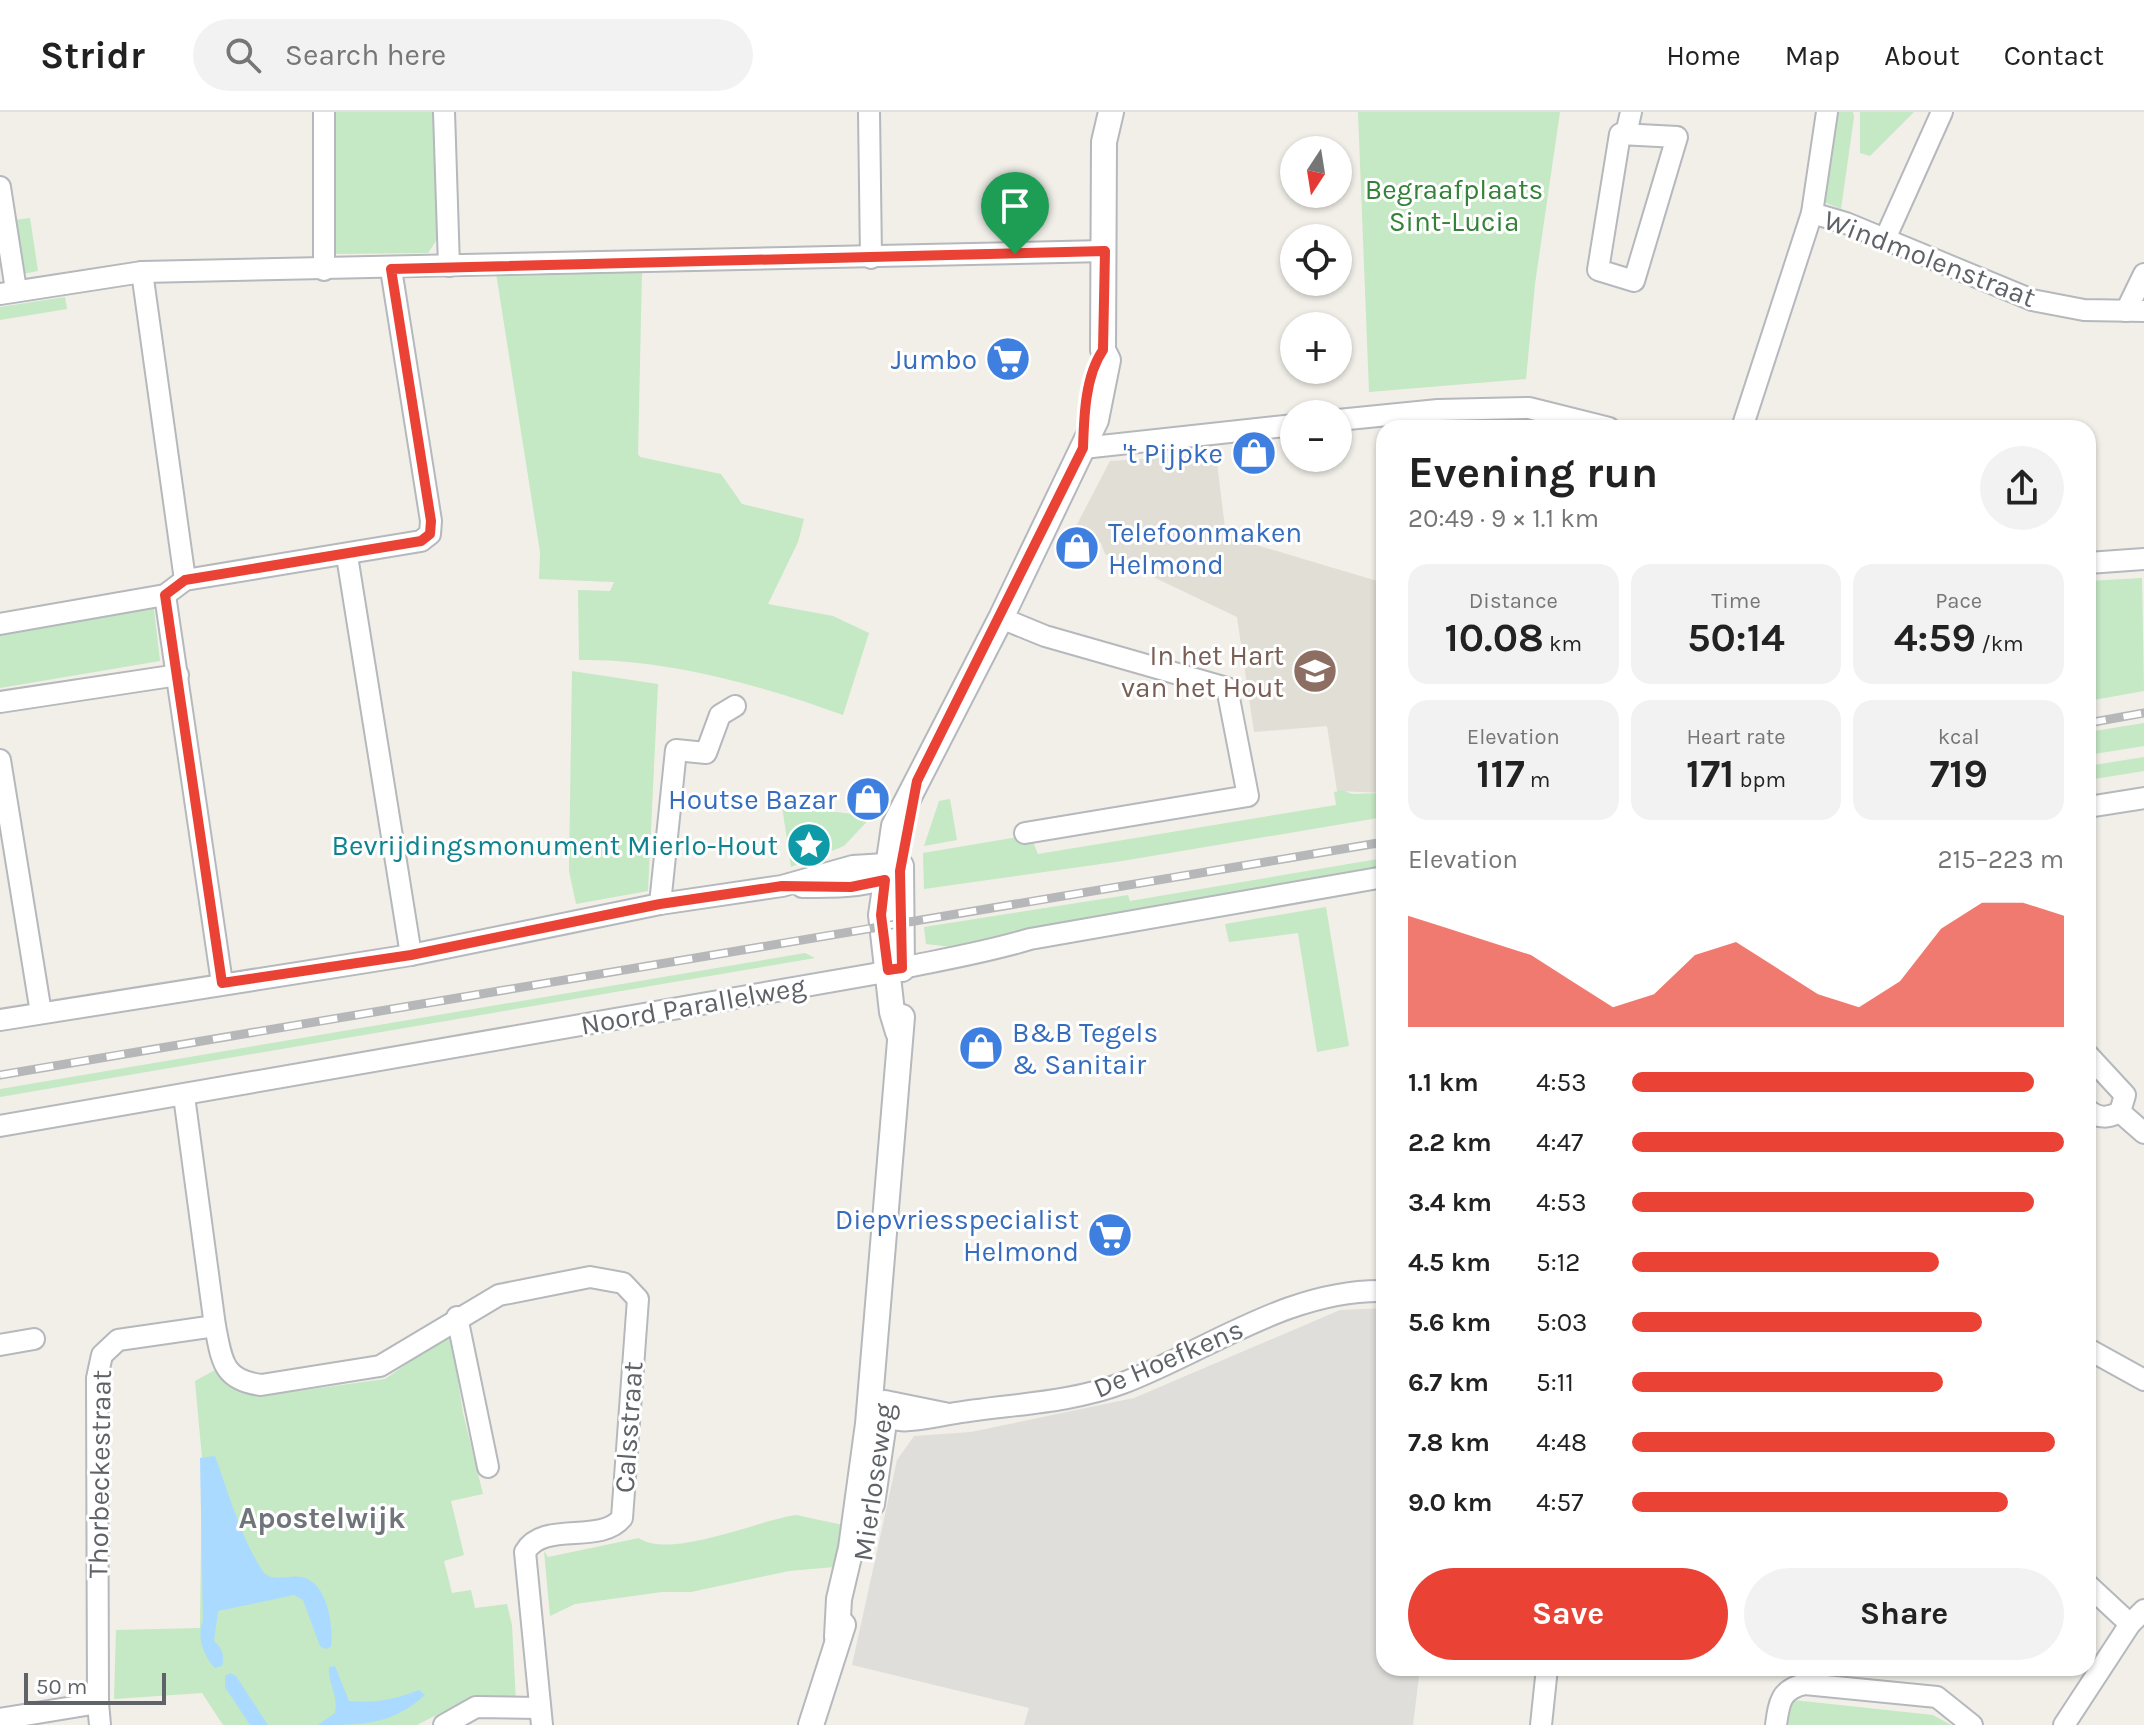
<!DOCTYPE html>
<html lang="en">
<head>
<meta charset="utf-8">
<style>
	body { margin:0; font-family:Karla,sans-serif; background:#f2f2f2; color:#222; height:100vh; display:flex; flex-direction:column; font-size:30px; white-space:nowrap }
	* { box-sizing:border-box; margin:0 }
	p { font-size:26px; color:#767676 }
	.icon { flex:none; width:44px; height:44px; fill:none; stroke:currentColor; stroke-width:2; stroke-linecap:round; stroke-linejoin:round }
	.map { position:relative; flex:1; overflow:hidden }
	.sheet { position:absolute; left:1376px; top:308px; width:720px; height:1256px; display:flex; flex-direction:column; background:#fff; border-radius:24px; box-shadow:0 2px 6px #0004 }
	.sheet>* { flex:none }
	.needle { width:52px; rotate:192deg }
	.fabs { position:absolute; left:1280px; top:24px; display:grid; gap:16px }
	.fabs a { display:grid; place-items:center; width:72px; height:72px; border-radius:50%; background:#fff; box-shadow:0 2px 6px #0004; font-size:40px }
	.scale { position:absolute; left:24px; bottom:20px; width:142px; box-sizing:border-box; padding-left:8px; border:4px solid #5f6368; border-top:0; font-size:22px; line-height:28px; white-space:nowrap; color:#5f6368; -webkit-text-stroke:6px #fff; paint-order:stroke }
	.pin { position:absolute; display:grid; place-items:center; width:68px; height:68px; color:#fff; margin:-82px -34px; border-radius:50% 50% 50% 0; rotate:-45deg; box-shadow:0 0 8px #0007 }
	.pin .icon { rotate:45deg }
	.round { display:grid; place-items:center; flex:none; width:84px; height:84px; border-radius:42px; background:#f2f2f2 }
	.head { display:flex; align-items:center; justify-content:space-between; height:136px; padding:0 32px }
	h1 { font-size:44px; font-weight:700; line-height:60px }
	.stats { display:grid; grid-template-columns:repeat(3,1fr); gap:12px; height:136px; padding:8px 32px }
	.stats div { display:grid; align-content:center; border-radius:20px; background:#f2f2f2; text-align:center }
	.stats b { font-size:40px; font-weight:700 }
	.stats small { font-size:22px; font-weight:400 }
	.stats p { font-size:22px }
	.chart { height:224px; padding:16px 32px }
	.chart p { display:flex; justify-content:space-between }
	.chart svg { width:100%; height:144px; margin-top:8px; fill:#ea4335; opacity:.7 }
	.cta { display:flex; gap:16px; margin-top:auto; padding:16px 32px }
	.cta a { flex:1; height:92px; border-radius:48px; background:#ea4335; color:#fff; font-size:32px; font-weight:700; line-height:92px; text-align:center }
	.cta a+a { background:#f2f2f2; color:#222 }
	ul { padding:0 32px; list-style:none; font-size:26px }
	li { display:grid; grid-template-columns:128px 96px 1fr; align-items:center; height:60px }
	li i { height:20px; border-radius:10px; background:#ea4335 }
	header { display:flex; align-items:center; gap:48px; box-sizing:border-box; height:112px; padding:0 40px; background:#fff; border-bottom:2px solid #e0e0e0 }
	header strong { font-size:38px }
	nav { display:flex; gap:44px; margin-inline-start:auto; font-size:28px }
	.search { width:560px; height:72px; background:#f2f2f2; display:flex; align-items:center; gap:20px; box-sizing:border-box; padding:0 28px; border-radius:44px; color:#767676; font-size:30px }
	.map>svg:first-child { display:block }
	.industrial { fill:#e0deda }
	.education { fill:#e1ded6 }
	.green { fill:#c5e8c5 }
	.water { fill:#aadaff }
	.lines { fill:none; stroke-linecap:round; stroke-linejoin:round }
	.minor-casing { stroke:#b5b8bc; stroke-width:24 }
	.tertiary-casing { stroke:#b5b8bc; stroke-width:28 }
	.minor { stroke:#fff; stroke-width:20 }
	.tertiary { stroke:#fff; stroke-width:24 }
	.rail-casing { stroke:#b6b7b8; stroke-width:9 }
	.rail { stroke:#fff; stroke-width:6; stroke-dasharray:18; stroke-linecap:butt }
	.route-casing { stroke:#fff; stroke-width:16 }
	.route { stroke:#ea4335; stroke-width:10 }
	.labels { text-anchor:middle; stroke-width:6; stroke-linejoin:round; paint-order:stroke }
	.park-label { font-size:28px; fill:#348238; stroke:#fff }
	.street-label { font-size:28px; fill:#5f6368; stroke:#fff }
	.shop-label { font-size:28px; fill:#366cbe; stroke:#fff; text-anchor:end }
	.education-label { font-size:28px; fill:#785e54; stroke:#fff; text-anchor:end }
	.culture-label { font-size:28px; fill:#0d838f; stroke:#fff; text-anchor:end }
	.neighbourhood-label { font-size:30px; font-weight:bold; fill:#70757a; stroke:#fff }
</style>
</head>
<body>
<header>
<strong>Stridr</strong>
<div class="search"><svg class="icon" aria-label="search" viewBox="0 0 24 24"><circle cx="10" cy="10" r="6"/><path d="M15 15l6 6"/></svg>Search here</div>
<nav><a>Home</a><a>Map</a><a>About</a><a>Contact</a></nav>
</header>
<div class="map">
<svg width="2144" height="1613" viewBox="0 0 2144 1613">
	<rect width="100%" height="100%" fill="#f1efe8"/>
	<polygon class="industrial" points="1384,1196 1384,1556 1420,1556 1413,1613 1024,1613 1029,1596 852,1553 897,1348 914,1324 971,1320 1134,1286 1340,1198"/>
	<polygon class="education" points="1216,342 1226,424 1384,471 1384,681 1337,679 1327,614 1254,620 1237,505 1105,442 1101,431 1074,418 1110,349"/>
	<g class="green">
		<polygon points="327,0 435,0 438,126 428,141 329,142"/>
		<polygon points="1358,0 1560,0 1535,172 1526,267 1369,280"/>
		<polygon points="1836,0 1853,0 1854,5 1841,97 1824,90"/>
		<polygon points="1860,0 1914,0 1870,44 1860,41"/>
		<polygon points="30,106 38,159 23,162 15,108"/>
		<path d="M642,159L638,342L640,345L721,362L742,392L804,407L798,430L768,492L833,504L869,521L843,603C764,574 664,546 579,548L578,478L610,479L614,470L539,467L540,440L496,161Z"/>
		<polygon points="65,185 67,197 0,208 0,195"/>
		<polygon points="2142,466 2144,579 2088,589 2088,469"/>
		<polygon points="148,495 154,497 160,549 0,576 0,520"/>
		<polygon points="572,559 658,572 648,779 576,792 569,759"/>
		<polygon points="2144,611 2144,634 2088,643 2088,620"/>
		<polygon points="2144,645 2144,659 2088,668 2088,654"/>
		<polygon points="1342,678 1352,682 1384,681 1384,705 1122,749 924,777 923,741 1030,723 1038,742 1336,693 1334,680"/>
		<polygon points="950,687 957,728 924,734 939,689"/>
		<polygon points="782,694 872,704 844,734 791,755"/>
		<polygon points="1384,746 1384,758 1053,816 1047,813 1019,818 1015,823 961,836 926,832 924,815 1128,783 1130,789"/>
		<polygon points="1326,795 1349,934 1317,940 1298,821 1229,830 1225,812"/>
		<polygon points="805,841 815,846 0,985 0,977"/>
		<polygon points="448,1223 451,1225 463,1301 483,1382 451,1389 464,1443 444,1449 452,1481 471,1478 475,1496 507,1492 512,1513 516,1591 478,1587 462,1590 417,1613 223,1613 202,1581 114,1587 116,1518 200,1516 202,1346 195,1269 215,1258 237,1278 269,1283 385,1267"/>
		<path d="M796,1403L843,1413L834,1455L789,1459L691,1480H662L575,1492L550,1504L544,1439L548,1445L639,1426C670,1448 759,1408 796,1403Z"/>
		<polygon points="1784,1587 1933,1603 1951,1613 1781,1613"/>
	</g>
	<g class="water">
		<path d="M215,1344C229,1382 240,1424 262,1458C271,1472 288,1462 302,1465C327,1470 334,1514 331,1535L325,1537L320,1534L303,1488L294,1483L218,1499L214,1529C222,1536 225,1544 222,1554L215,1556C204,1545 196,1524 203,1509L200,1346Z"/>
		<path d="M335,1554L349,1589C375,1591 394,1588 419,1578L425,1583C392,1613 362,1613 318,1613L335,1601C339,1584 328,1572 329,1555Z"/>
		<polygon points="230,1561 236,1564 268,1613 250,1613 225,1575 225,1564"/>
	</g>
	<g class="lines">
		<g class="minor-casing">
			<g id="minor">
				<polyline points="324,0 324,158"/>
				<polyline points="444,0 449,154"/>
				<polyline points="869,0 871,146"/>
				<polygon points="1620,22 1677,25 1634,169 1598,158"/>
				<polyline points="1626,22 1631,0"/>
				<polyline points="0,75 16,178"/>
				<polyline points="1812,101 1846,111 2032,188 2084,198 2144,199"/>
				<polyline points="1885,127 1942,0"/>
				<polyline points="142,160 185,468"/>
				<polyline points="0,182 142,160 1105,139"/>
				<polyline points="2126,199 2144,162"/>
				<polyline points="1338,308 1438,298 1529,296 1609,316"/>
				<polyline points="1742,316 1812,101 1827,0"/>
				<polyline points="1083,336 1294,313"/>
				<polyline points="347,444 411,843"/>
				<polyline points="2088,451 2144,447"/>
				<polyline points="165,483 222,871"/>
				<polyline points="1001,506 1045,524 1227,576 1248,684 1025,721"/>
				<polyline points="0,512 165,483 185,468 421,429 430,422 431,409 391,157"/>
				<polyline points="0,590 178,563"/>
				<polyline points="0,648 41,901"/>
				<polyline points="2088,695 2144,686"/>
				<path d="M802,775C836,775 869,777 899,759"/>
				<polyline points="660,792 676,638 706,641 720,603 735,594"/>
				<polyline points="0,908 411,843 660,792 782,774 853,754 886,752 900,759"/>
				<path d="M2088,943L2125,983L2120,1000C2108,1006 2099,1007 2088,998"/>
				<polyline points="2120,1000 2144,1021"/>
				<path d="M0,1014L874,862C926,850 978,843 1030,827L1384,765"/>
				<polyline points="457,1205 488,1355"/>
				<path d="M215,1214C222,1248 222,1268 261,1273L380,1254L499,1183L590,1165L623,1171L638,1187L622,1406C600,1433 543,1408 525,1440L542,1613"/>
				<polyline points="0,1233 34,1227"/>
				<polyline points="2088,1237 2144,1268"/>
				<path d="M949,1302L885,1289L869,1296C895,1316 919,1307 950,1302C1008,1292 1067,1292 1123,1271C1209,1238 1289,1177 1384,1179"/>
				<polyline points="2088,1473 2130,1512"/>
				<polyline points="98,1591 100,1613"/>
				<polyline points="0,1607 98,1591 97,1266 102,1243 118,1228 215,1214 184,984"/>
				<polyline points="444,1613 476,1595 539,1596"/>
				<polyline points="1541,1613 1547,1556"/>
				<path d="M1776,1613C1779,1590 1781,1577 1805,1572L1937,1585L1972,1613"/>
				<polyline points="2064,1613 2130,1512 2144,1498"/>
			</g>
		</g>
		<g class="tertiary-casing">
			<g id="tertiary">
				<polyline points="901,754 902,857"/>
				<polyline points="898,920 892,900 881,803 894,714 1001,506 1096,308 1108,248 1103,238 1104,30 1111,0"/>
				<polyline points="872,1392 883,1317"/>
				<polyline points="837,1525 839,1487 851,1436 868,1312 902,905"/>
				<polyline points="811,1613 843,1513"/>
			</g>
		</g>
		<use href="#minor" class="minor"/>
		<use href="#tertiary" class="tertiary"/>
		<g class="rail-casing">
			<g id="rail">
				<polyline points="2088,611 2144,601"/>
				<polyline points="0,963 1384,730"/>
			</g>
		</g>
		<use href="#rail" class="rail"/>
	</g>
	<g class="lines">
		<g class="route-casing">
			<path id="route" d="M1105,139L1103,238C1085,264 1084,305 1083,336L917,669L900,759L902,856L888,858L881,803L885,768L851,775L782,774L660,792L411,843L222,871L165,483L185,468L421,429L430,422L431,409L391,157Z"/>
		</g>
		<use href="#route" class="route"/>
	</g>
	<defs>
		<g id="supermarket-disc" transform="scale(2.3)"><circle r="9.5" fill="#3f7fe0" stroke="#fff"/><path d="M-6-5.5h2.5l.6 2H6L4.5 2H-2.5L-4.4-4H-6ZM-1.5 3.2a1.3 1.3 0 1 0 .1 0ZM3 3.2a1.3 1.3 0 1 0 .1 0Z" fill="#fff"/></g>
		<g id="shop-disc" transform="scale(2.3)"><circle r="9.5" fill="#3f7fe0" stroke="#fff"/><path d="M-5-2.5h2.3a2.7 3.5 0 0 1 5.4 0H5L5.5 6h-11ZM-1.5-2.5h3a1.5 2.3 0 0 0-3 0Z" fill="#fff"/></g>
		<g id="school-disc" transform="scale(2.3)"><circle r="9.5" fill="#8d6e63" stroke="#fff"/><path d="M0-5L7-2L0 1L-7-2ZM-4 1L0 2.5L4 1V4Q0 6-4 4Z" fill="#fff"/></g>
		<g id="sight-disc" transform="scale(2.3)"><circle r="9.5" fill="#0f9aa8" stroke="#fff"/><path d="M0-6L1.8-2.2L6-1.7L2.9 1.2L3.7 5.4L0 3.3L-3.7 5.4L-2.9 1.2L-6-1.7L-1.8-2.2Z" fill="#fff"/></g>
	</defs>
	<g fill-rule="evenodd">
		<use href="#supermarket-disc" x="1008" y="247"/>
		<use href="#shop-disc" x="1254" y="341"/>
		<use href="#shop-disc" x="1077" y="436"/>
		<use href="#school-disc" x="1315" y="559"/>
		<use href="#shop-disc" x="868" y="687"/>
		<use href="#sight-disc" x="809" y="733"/>
		<use href="#shop-disc" x="981" y="936"/>
		<use href="#supermarket-disc" x="1110" y="1123"/>
	</g>
	<g class="labels">
		<g class="park-label">
			<text x="1454" y="87">Begraafplaats<tspan x="1454" dy="32">Sint-Lucia</tspan></text>
		</g>
		<g class="street-label">
			<text transform="translate(1930 146) rotate(21)" y="10">Windmolenstraat</text>
			<text transform="translate(693 893) rotate(-10)" y="10">Noord Parallelweg</text>
			<text transform="translate(1168 1246) rotate(-23)" y="10">De Hoefkens</text>
			<text transform="translate(628 1315) rotate(-86)" y="10">Calsstraat</text>
			<text transform="translate(99 1362) rotate(-89)" y="10">Thorbeckestraat</text>
			<text transform="translate(873 1370) rotate(-82)" y="10">Mierloseweg</text>
		</g>
		<g class="shop-label">
			<text x="977" y="257">Jumbo</text>
			<text x="1223" y="351">'t Pijpke</text>
			<text x="1108" y="430" text-anchor="start">Telefoonmaken<tspan x="1108" dy="32">Helmond</tspan></text>
			<text x="837" y="697">Houtse Bazar</text>
			<text x="1012" y="930" text-anchor="start">B&amp;B Tegels<tspan x="1012" dy="32">&amp; Sanitair</tspan></text>
			<text x="1079" y="1117">Diepvriesspecialist<tspan x="1079" dy="32">Helmond</tspan></text>
		</g>
		<g class="education-label">
			<text x="1284" y="553">In het Hart<tspan x="1284" dy="32">van het Hout</tspan></text>
		</g>
		<g class="culture-label">
			<text x="778" y="743">Bevrijdingsmonument Mierlo-Hout</text>
		</g>
		<g class="neighbourhood-label">
			<text x="322" y="1416">Apostelwijk</text>
		</g>
	</g>
</svg>
<div class="fabs">
<a><svg class="needle" viewBox="-14 -14 28 28"><path d="M0-13l5 13h-10z" fill="#e53935"/><path d="M0 13l5-13h-10z" fill="#767676"/></svg></a>
<a><svg class="icon" aria-label="locate" viewBox="0 0 24 24"><circle cx="12" cy="12" r="6"/><path d="M12 2v4M12 18v4M2 12h4M18 12h4"/></svg></a>
<a>+</a>
<a>−</a>
</div>
<div class="scale">50 m</div>
<div class="pin" style="left:1015px;top:142px;background:#1e9e55"><svg class="icon" aria-label="arrive" viewBox="0 0 24 24"><path d="M6 21V4h12l-3 4 3 4H6"/></svg></div>
<section class="sheet">
<div class="head"><div><h1>Evening run</h1><p>20:49 · 9 × 1.1 km</p></div><a class="round"><svg class="icon" aria-label="share" viewBox="0 0 24 24"><path d="M12 15V3M7 8l5-5 5 5M5 13v7h14v-7"/></svg></a></div>
<div class="stats">
<div><p>Distance</p><b>10.08<small> km</small></b></div>
<div><p>Time</p><b>50:14</b></div>
<div><p>Pace</p><b>4:59<small> /km</small></b></div>
</div>
<div class="stats">
<div><p>Elevation</p><b>117<small> m</small></b></div>
<div><p>Heart rate</p><b>171<small> bpm</small></b></div>
<div><p>kcal</p><b>719</b></div>
</div>
<div class="chart"><p><span>Elevation</span>215–223 m</p>
<svg viewBox="0 0 160 44" preserveAspectRatio="none"><path d="M0 44V10L10 14L20 18L30 22L40 30L50 38L60 34L70 22L80 18L90 26L100 34L110 38L120 30L130 14L140 6L150 6L160 10V44z"/></svg>
</div>
<ul>
<li><b>1.1 km</b>4:53<i style="width:93%"></i></li>
<li><b>2.2 km</b>4:47<i style="width:100%"></i></li>
<li><b>3.4 km</b>4:53<i style="width:93%"></i></li>
<li><b>4.5 km</b>5:12<i style="width:71%"></i></li>
<li><b>5.6 km</b>5:03<i style="width:81%"></i></li>
<li><b>6.7 km</b>5:11<i style="width:72%"></i></li>
<li><b>7.8 km</b>4:48<i style="width:98%"></i></li>
<li><b>9.0 km</b>4:57<i style="width:87%"></i></li>
</ul>
<div class="cta"><a>Save</a><a>Share</a></div>
</section>
</div>
</body>
</html>
